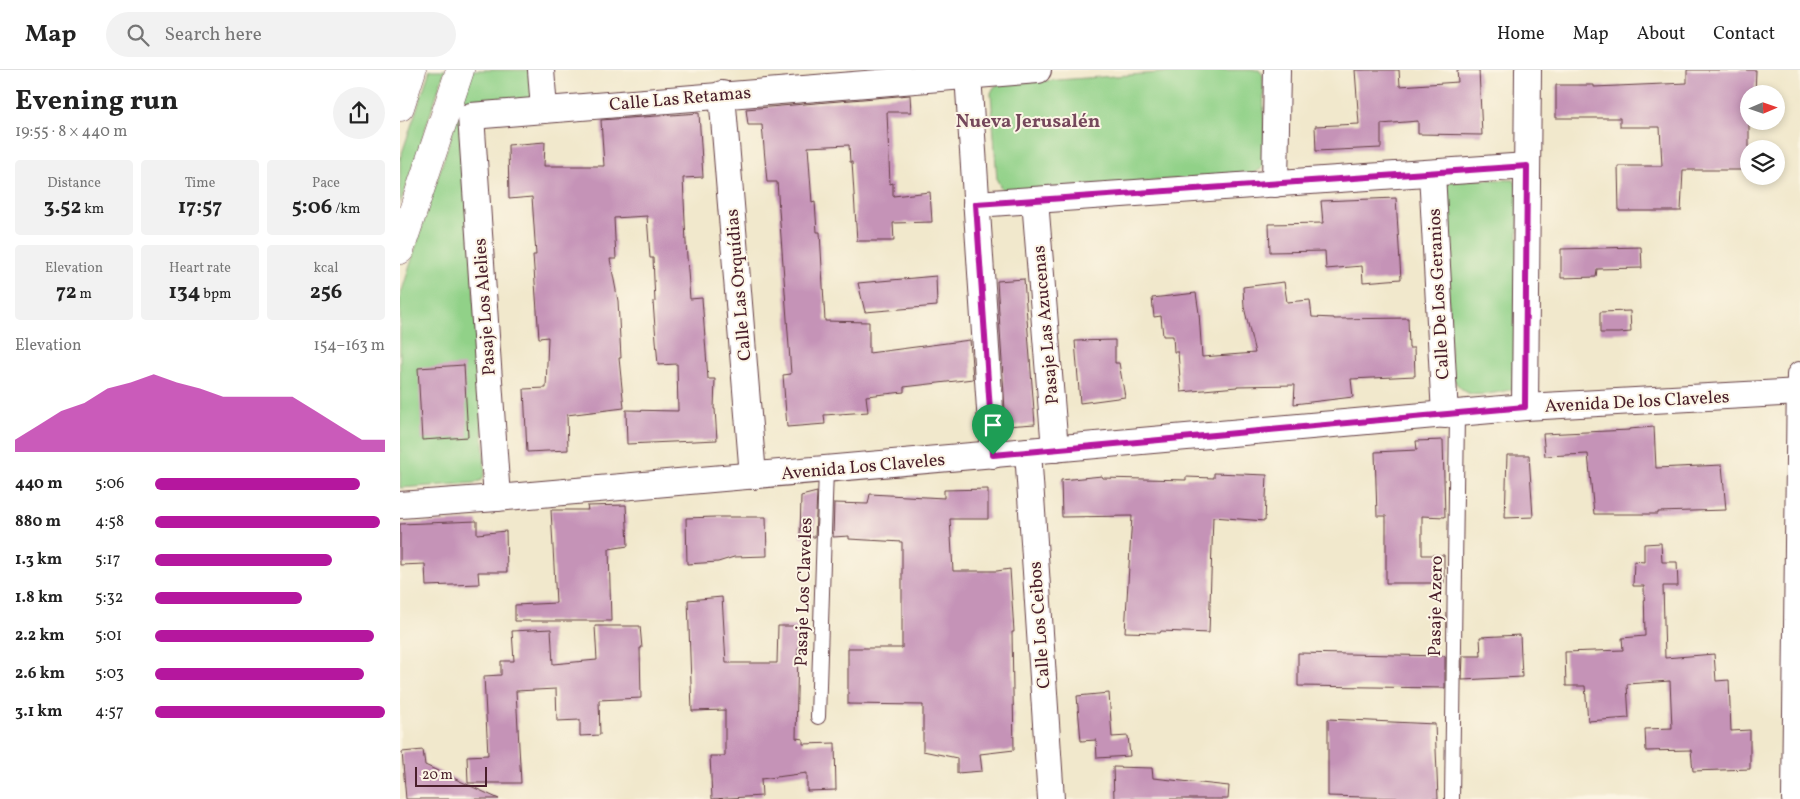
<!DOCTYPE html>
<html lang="en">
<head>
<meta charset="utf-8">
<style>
	body { margin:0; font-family:Vollkorn,serif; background:#f2f2f2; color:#222; height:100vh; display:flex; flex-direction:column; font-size:19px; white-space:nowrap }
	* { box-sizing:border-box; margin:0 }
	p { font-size:16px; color:#767676 }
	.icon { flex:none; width:28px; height:28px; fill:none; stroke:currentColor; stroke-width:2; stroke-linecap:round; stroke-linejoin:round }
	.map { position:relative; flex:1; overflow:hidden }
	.details { display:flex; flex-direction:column; background:#fff; width:400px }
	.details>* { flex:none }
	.needle { width:32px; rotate:88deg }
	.tools { position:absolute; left:1340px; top:15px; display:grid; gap:10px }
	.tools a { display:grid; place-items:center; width:45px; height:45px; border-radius:50%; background:#fff; box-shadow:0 2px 8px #0003; font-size:25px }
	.scale { position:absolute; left:15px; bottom:12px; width:72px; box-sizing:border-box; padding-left:5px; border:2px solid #4a1f2b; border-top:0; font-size:14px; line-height:18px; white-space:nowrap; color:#4a1f2b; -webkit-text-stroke:4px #fcf5e5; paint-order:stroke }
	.pin { position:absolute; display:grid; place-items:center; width:42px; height:42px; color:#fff; margin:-51px -21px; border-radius:50% 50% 50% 0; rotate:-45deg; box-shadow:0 0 5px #0007 }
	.pin .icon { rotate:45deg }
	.round { display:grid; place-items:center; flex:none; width:52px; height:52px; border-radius:26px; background:#f2f2f2 }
	.headline { display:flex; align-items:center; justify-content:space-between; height:85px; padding:0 15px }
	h1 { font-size:28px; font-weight:700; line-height:38px }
	.stats { display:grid; grid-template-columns:repeat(3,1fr); gap:8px; height:85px; padding:5px 15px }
	.stats div { display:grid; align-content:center; border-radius:5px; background:#f2f2f2; text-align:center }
	.stats b { font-size:21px; font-weight:700 }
	.stats small { font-size:14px; font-weight:400 }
	.stats p { font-size:14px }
	.chart { height:140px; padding:10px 15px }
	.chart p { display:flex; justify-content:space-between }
	.chart svg { width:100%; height:90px; margin-top:5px; fill:#b5179e; opacity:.7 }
	ul { padding:0 15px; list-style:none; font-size:16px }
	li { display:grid; grid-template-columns:80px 60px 1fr; align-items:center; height:38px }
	li i { height:12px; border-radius:6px; background:#b5179e }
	header { display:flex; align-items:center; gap:30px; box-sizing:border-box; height:70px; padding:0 25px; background:#fff; border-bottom:1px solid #e0e0e0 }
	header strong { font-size:24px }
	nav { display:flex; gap:28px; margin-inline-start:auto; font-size:18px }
	.search { width:350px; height:45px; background:#f2f2f2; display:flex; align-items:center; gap:12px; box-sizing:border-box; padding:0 18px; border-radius:28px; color:#767676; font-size:19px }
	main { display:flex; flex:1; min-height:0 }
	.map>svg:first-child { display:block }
	.green { fill:#91d188; stroke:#6e785a }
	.building { fill:#c593b7 }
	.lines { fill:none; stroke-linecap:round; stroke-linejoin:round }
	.service-casing { stroke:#633d43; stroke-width:16 }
	.minor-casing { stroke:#633d43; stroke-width:28 }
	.primary-casing { stroke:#633d43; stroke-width:29 }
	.service { stroke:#fff; stroke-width:14 }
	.minor { stroke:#fff; stroke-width:26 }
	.primary { stroke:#fff; stroke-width:28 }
	.route-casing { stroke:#fff; stroke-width:10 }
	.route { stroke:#b5179e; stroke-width:6 }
	.labels { text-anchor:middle; stroke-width:4; stroke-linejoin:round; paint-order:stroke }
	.street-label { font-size:18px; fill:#4a1f2b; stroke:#fcf5e5 }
	.neighbourhood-label { font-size:19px; font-weight:bold; fill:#75485c; stroke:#fcf5e5 }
</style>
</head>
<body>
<header>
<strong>Map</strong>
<div class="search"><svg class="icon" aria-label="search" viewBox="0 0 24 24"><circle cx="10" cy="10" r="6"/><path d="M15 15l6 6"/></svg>Search here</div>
<nav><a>Home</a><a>Map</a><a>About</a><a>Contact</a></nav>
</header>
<main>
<section class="details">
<div class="headline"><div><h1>Evening run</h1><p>19:55 · 8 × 440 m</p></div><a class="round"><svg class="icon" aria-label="share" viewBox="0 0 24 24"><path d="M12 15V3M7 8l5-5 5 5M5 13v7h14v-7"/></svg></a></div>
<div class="stats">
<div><p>Distance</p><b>3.52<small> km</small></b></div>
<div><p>Time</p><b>17:57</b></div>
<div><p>Pace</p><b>5:06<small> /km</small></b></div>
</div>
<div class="stats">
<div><p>Elevation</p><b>72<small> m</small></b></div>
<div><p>Heart rate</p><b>134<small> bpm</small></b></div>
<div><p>kcal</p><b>256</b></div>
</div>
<div class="chart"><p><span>Elevation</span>154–163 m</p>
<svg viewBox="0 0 160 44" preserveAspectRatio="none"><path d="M0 44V38L10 31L20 24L30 20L40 13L50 10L60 6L70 10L80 13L90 17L100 17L110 17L120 17L130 24L140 31L150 38L160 38V44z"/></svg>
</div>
<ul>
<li><b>440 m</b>5:06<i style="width:89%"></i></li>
<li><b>880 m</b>4:58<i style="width:98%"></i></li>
<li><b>1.3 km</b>5:17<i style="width:77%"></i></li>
<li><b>1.8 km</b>5:32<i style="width:64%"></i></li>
<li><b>2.2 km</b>5:01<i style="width:95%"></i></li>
<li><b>2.6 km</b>5:03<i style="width:91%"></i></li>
<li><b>3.1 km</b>4:57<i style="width:100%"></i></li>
</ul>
</section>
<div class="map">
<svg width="1400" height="729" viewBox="0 0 1400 729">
	<rect width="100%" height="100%" fill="#fcf5e5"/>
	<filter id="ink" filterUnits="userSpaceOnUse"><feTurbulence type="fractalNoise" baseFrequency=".02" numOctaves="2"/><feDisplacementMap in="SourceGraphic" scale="10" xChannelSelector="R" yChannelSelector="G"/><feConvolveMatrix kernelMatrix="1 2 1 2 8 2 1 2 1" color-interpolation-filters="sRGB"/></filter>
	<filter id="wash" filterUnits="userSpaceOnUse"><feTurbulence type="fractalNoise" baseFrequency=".0096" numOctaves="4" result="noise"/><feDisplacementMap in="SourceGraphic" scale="20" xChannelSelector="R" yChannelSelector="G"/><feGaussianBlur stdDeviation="1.12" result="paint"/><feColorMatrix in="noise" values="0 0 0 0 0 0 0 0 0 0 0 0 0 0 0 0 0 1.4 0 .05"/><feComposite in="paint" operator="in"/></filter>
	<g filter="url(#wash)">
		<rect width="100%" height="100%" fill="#f1e8cc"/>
		<g class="green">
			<polygon points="30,0 45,0 0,135 0,89"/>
			<polygon points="72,0 133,0 133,28 126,32 62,36 85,402 82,410 74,413 0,418 0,227"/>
			<polygon points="802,0 859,0 863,5 865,92 861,99 853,104 609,121 601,118 597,110 591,23 594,17 599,14"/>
			<path d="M1052,109L1114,110L1119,120L1114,318C1107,322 1079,326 1071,324C1061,321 1056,313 1051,306L1044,115Z"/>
		</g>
		<g id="blocks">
			<g class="building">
				<polygon points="955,0 999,0 1000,16 1058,12 1057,0 1079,0 1082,65 1018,64 1018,51 981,54 981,78 916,81 915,56 959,54"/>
				<polygon points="1287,0 1356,0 1355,24 1349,24 1349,100 1283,100 1281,141 1219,141 1218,96 1262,96 1260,57 1220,57 1220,48 1156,48 1156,15 1194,15 1194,17 1287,13"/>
				<polygon points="510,25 511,42 487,42 490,114 493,113 493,126 530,122 532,152 493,153 494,171 457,171 452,92 450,92 449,75 408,77 412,133 415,132 417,162 420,162 425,251 469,252 469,283 570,270 573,309 504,317 504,322 466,326 468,342 424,345 425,354 387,357 383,305 391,304 377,112 367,112 362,55 348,55 346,39"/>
				<polygon points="299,43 303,107 283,108 286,173 290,229 302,228 308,309 315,309 314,339 315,339 317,370 227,374 226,340 278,341 277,294 258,295 253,232 255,232 253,188 250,188 247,146 214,148 216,189 210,189 218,231 221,288 219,288 224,338 167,345 168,380 127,382 124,319 146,318 148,267 139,268 133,185 136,185 132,127 109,129 108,75 145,72 144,96 204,96 201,50"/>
				<polygon points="996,128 1001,209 963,212 962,196 926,199 925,181 870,182 869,154 923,153 921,131"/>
				<polygon points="1241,177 1242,198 1197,199 1196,207 1161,208 1161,179"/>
				<polygon points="536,206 537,236 465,242 458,213"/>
				<polygon points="624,209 635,354 606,356 597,211"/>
				<polygon points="884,212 887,232 910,230 912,247 934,248 934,249 1008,248 1009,278 1014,278 1015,306 951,309 953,327 894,334 895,315 837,316 837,317 781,322 778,282 774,282 773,266 763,266 761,246 754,247 752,228 796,223 799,243 802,287 855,283 844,237 843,217"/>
				<polygon points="1230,241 1231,262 1219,263 1200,263 1200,242"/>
				<polygon points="715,270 715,293 719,293 725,327 680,333 675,271"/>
				<polygon points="64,295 68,367 22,370 18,298"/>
				<polygon points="1254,357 1256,398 1322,395 1326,440 1258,442 1258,444 1194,444 1188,384 1145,386 1143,364 1229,360 1229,359"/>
				<polygon points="1043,370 1045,447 1022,446 1022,485 1044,485 1044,513 986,513 986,446 977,446 975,382 1017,380 1016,371"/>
				<polygon points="1107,385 1129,385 1133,447 1105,448"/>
				<polygon points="814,403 867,405 865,451 813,447 809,563 761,561 760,563 725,562 732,446 662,447 661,410 702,406 703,408 786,410 786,407 814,408"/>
				<polygon points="588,419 588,449 550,449 553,501 597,501 610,499 614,562 612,562 614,680 580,684 582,701 557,703 557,688 523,681 523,635 448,634 448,578 502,578 502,472 449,469 449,466 433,467 434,433 468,434 470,424 544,428 544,420"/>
				<polygon points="417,422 415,467 400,467 401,426"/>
				<polygon points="226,435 228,476 209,479 211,551 115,551 115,535 156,533 151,440 188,440 187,436"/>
				<polygon points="315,447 366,447 367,486 334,487 318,492 287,494 286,448"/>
				<polygon points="77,451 77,464 106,461 107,502 78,502 79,514 26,516 25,494 0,495 0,454"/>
				<polygon points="1261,473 1262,492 1277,492 1278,516 1263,516 1265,588 1314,584 1316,611 1329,610 1331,661 1350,660 1350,699 1293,701 1291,680 1246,681 1245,659 1272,658 1270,611 1227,614 1229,648 1188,651 1185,616 1166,616 1165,582 1223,580 1222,568 1245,566 1244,516 1233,516 1234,491 1244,492 1244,474"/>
				<polygon points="322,527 326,593 377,593 378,556 403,556 403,578 398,578 396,668 403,669 403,674 435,673 436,720 407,721 407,703 361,709 362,726 312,729 310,686 325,686 325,640 292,641 288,530"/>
				<polygon points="195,556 240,556 242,578 240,578 241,628 199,630 200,665 180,666 180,650 157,651 156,619 116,621 121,713 68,713 67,686 88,685 84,606 101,605 101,591 114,591 112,561 151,559 153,594 197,590"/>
				<polygon points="1120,565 1122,607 1062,610 1063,586 1081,586 1080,567"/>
				<polygon points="898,583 1045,586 1045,618 898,616"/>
				<polygon points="709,623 712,667 728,666 730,686 697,688 696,670 681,671 677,626"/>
				<polygon points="928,649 1035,654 1038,729 928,726"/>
				<polygon points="23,680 25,695 99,729 6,729 2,682"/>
				<polygon points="713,697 752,698 753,708 829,716 828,729 714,729"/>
			</g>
		</g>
	</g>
	<g filter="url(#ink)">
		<use href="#blocks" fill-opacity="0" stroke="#633d43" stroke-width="1"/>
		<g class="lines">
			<g class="service-casing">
				<g id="service">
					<polyline points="418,647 426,399"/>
					<polyline points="1052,729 1057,344"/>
				</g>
			</g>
			<g class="minor-casing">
				<g id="minor">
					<polyline points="141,0 144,40"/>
					<polyline points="568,5 593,385"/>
					<polyline points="322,24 353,406"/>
					<polyline points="1032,103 1045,345"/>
					<polyline points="875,114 877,0"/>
					<polyline points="635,130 655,379"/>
					<polyline points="576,134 1127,96"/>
					<polyline points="1125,337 1128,0"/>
					<polyline points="628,381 651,729"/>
					<polyline points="97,428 71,46 638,0"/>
					<polyline points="0,435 97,428 1125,337 1400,322"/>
					<polyline points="1395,729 1400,305"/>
				</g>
			</g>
			<g class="primary-casing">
				<g id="primary">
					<polyline points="0,37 12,0"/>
					<polyline points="0,180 60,0"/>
				</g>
			</g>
			<use href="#service" class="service"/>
			<use href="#minor" class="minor"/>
			<use href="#primary" class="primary"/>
		</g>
	</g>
	<g class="lines" filter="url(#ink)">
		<g class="route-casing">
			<polygon id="route" points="1127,96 1125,337 593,385 576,134"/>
		</g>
		<use href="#route" class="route"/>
	</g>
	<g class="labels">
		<g class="street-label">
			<text transform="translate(280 28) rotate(-5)" y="6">Calle Las Retamas</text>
			<text transform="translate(338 215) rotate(-95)" y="6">Calle Las Orquídias</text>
			<text transform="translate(1038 224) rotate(-93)" y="6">Calle De Los Geranios</text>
			<text transform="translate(84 237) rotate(-94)" y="6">Pasaje Los Alelies</text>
			<text transform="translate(645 255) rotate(-95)" y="6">Pasaje Las Azucenas</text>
			<text transform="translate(1237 331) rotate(-3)" y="6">Avenida De los Claveles</text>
			<text transform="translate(463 396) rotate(-5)" y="6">Avenida Los Claveles</text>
			<text transform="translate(403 522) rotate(-88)" y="6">Pasaje Los Claveles</text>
			<text transform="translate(1035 536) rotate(-89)" y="6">Pasaje Azero</text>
			<text transform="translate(639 555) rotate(-94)" y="6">Calle Los Ceibos</text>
		</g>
		<g class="neighbourhood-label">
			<text x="628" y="57">Nueva Jerusalén</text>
		</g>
	</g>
</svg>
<div class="tools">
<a><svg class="needle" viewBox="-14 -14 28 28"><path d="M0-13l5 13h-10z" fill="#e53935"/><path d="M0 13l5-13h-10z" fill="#767676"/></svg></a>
<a><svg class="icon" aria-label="layers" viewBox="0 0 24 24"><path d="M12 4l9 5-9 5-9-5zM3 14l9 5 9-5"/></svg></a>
</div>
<div class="scale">20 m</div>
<div class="pin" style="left:593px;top:385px;background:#1e9e55"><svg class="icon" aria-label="arrive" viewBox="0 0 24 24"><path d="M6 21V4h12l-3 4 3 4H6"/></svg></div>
</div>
</main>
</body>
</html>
